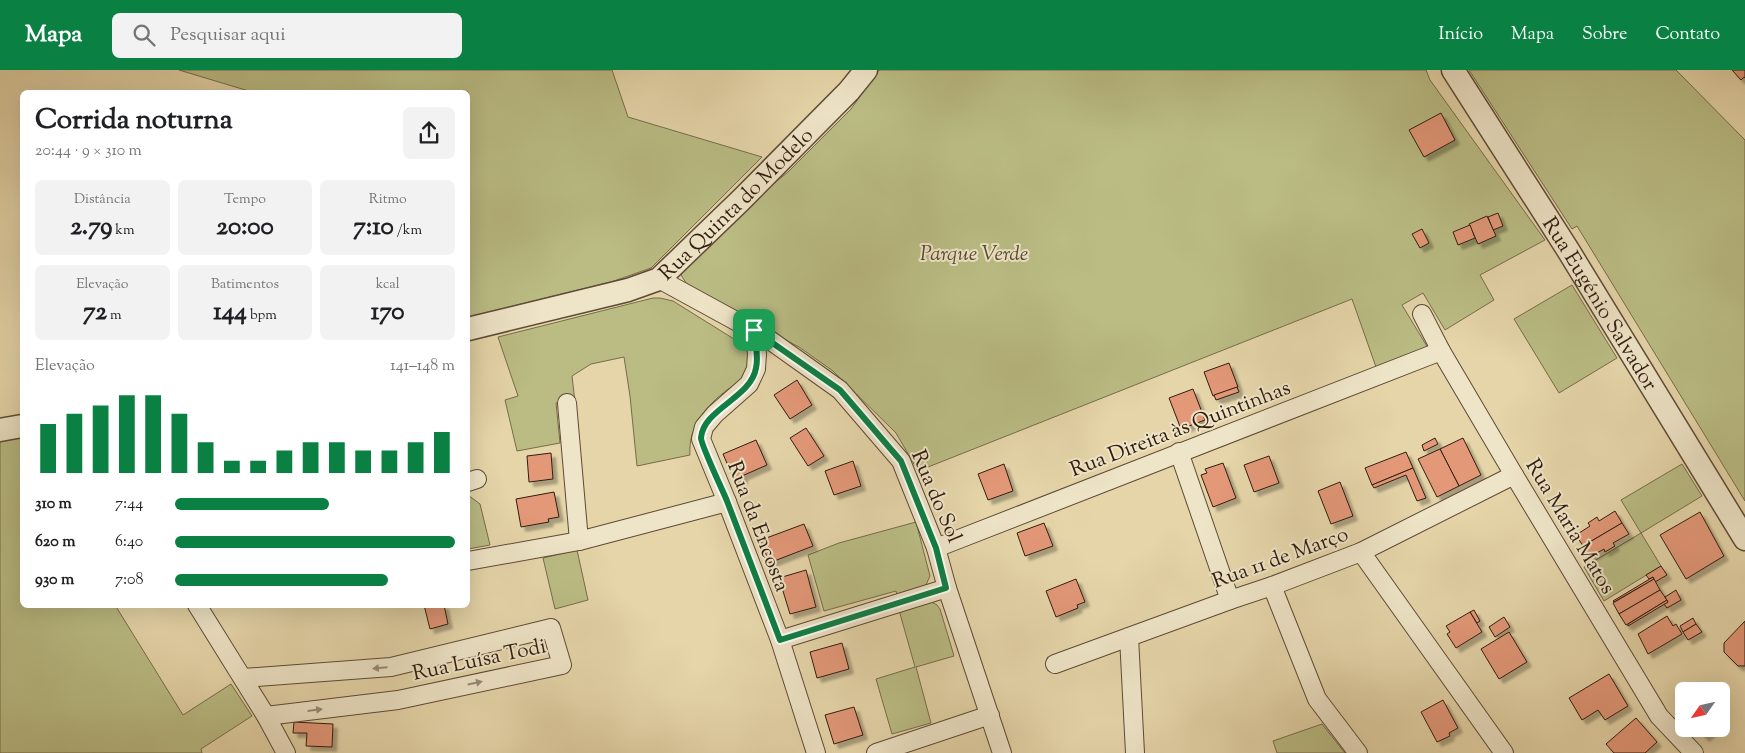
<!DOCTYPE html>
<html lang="pt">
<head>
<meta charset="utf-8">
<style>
	body { margin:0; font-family:"Sorts Mill Goudy",serif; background:#f2f2f2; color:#202124; height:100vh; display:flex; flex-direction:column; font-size:19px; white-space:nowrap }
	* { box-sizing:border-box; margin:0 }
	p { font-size:16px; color:#757577 }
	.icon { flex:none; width:28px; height:28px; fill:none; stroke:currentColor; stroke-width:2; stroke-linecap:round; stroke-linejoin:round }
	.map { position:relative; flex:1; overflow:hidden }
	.details { position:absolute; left:20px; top:20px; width:450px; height:518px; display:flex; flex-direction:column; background:#fff; border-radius:8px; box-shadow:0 5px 20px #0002 }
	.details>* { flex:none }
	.needle { width:32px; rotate:236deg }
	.fabs { position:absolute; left:1675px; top:612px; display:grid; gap:10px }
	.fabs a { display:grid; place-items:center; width:55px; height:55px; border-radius:8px; background:#fff; box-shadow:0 5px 20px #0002; font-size:25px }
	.pin { position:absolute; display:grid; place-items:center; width:42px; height:42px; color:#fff; margin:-21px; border-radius:10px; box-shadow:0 2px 8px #0006 }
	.round { display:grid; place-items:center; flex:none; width:52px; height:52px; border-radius:8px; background:#f2f2f2 }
	.overview { display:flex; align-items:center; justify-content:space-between; height:85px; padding:0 15px }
	h1 { font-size:28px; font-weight:800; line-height:38px }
	.figures { display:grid; grid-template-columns:repeat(3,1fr); gap:8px; height:85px; padding:5px 15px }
	.figures div { display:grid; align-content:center; border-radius:8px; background:#f2f2f2; text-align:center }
	.figures b { font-size:25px; font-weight:800 }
	.figures small { font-size:14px; font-weight:400 }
	.figures p { font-size:14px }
	.chart { height:140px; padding:10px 15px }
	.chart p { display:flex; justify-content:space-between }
	.chart svg { width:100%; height:90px; margin-top:5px; stroke:#0b8043; stroke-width:6 }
	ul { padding:0 15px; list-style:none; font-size:16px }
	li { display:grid; grid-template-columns:80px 60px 1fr; align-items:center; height:38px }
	li i { height:12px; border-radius:6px; background:#0b8043 }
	header { display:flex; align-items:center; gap:30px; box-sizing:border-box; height:70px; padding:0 25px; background:#0b8043; color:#fff }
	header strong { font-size:24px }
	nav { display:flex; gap:28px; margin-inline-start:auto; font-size:18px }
	.search { width:350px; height:45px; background:#f2f2f2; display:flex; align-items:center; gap:12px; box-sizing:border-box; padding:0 18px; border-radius:8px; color:#757577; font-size:19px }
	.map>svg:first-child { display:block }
	.green { fill:#babc84; stroke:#766c4a }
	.building { fill:#e39878; stroke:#311c10; filter:url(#shadow) }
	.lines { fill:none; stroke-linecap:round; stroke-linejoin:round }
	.minor-casing { stroke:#5e4a36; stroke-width:20 }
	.tertiary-casing { stroke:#5e4a36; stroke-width:25 }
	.minor { stroke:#eee4c7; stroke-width:18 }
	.tertiary { stroke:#eee4c7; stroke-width:22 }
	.oneway { fill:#998a75 }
	.route-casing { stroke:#fff; stroke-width:10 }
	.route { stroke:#0b8043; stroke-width:6 }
	.labels { text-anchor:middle; stroke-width:4; stroke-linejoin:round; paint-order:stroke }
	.street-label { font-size:21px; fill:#311c10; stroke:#eee4c7 }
	.park-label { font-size:21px; font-style:italic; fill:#5a4c33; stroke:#eee4c7 }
</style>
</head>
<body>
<header>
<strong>Mapa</strong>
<div class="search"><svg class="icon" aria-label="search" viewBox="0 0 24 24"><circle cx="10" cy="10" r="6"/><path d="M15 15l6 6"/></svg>Pesquisar aqui</div>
<nav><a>Início</a><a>Mapa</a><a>Sobre</a><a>Contato</a></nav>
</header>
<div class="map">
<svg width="1745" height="683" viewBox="0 0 1745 683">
	<defs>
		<filter id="shadow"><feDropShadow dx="4.5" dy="4.5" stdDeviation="1" flood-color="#0004"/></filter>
	</defs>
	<rect width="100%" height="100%" fill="#e5d5a9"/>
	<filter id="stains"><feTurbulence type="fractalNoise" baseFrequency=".004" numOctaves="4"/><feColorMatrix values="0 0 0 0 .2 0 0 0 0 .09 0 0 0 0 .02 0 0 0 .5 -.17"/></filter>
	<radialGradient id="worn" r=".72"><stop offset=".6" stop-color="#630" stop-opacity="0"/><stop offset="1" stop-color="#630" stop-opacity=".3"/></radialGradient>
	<g class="green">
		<polygon points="179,0 612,0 628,47 762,87 651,198 611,212 468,247 468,22 252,22"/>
		<polygon points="879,0 1426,0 1430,10 1545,170 1480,205 1494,230 1445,260 1423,223 1402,235 1428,278 1376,297 1352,229 918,401 896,363 833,301 799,277 774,264 724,234 698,225 688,216 681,205 689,189 741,140 788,102 851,39"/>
		<polygon points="1469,0 1676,0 1745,70 1745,431 1577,156 1572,159"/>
		<polygon points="1572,215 1617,288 1559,323 1514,249"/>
		<path d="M653,228H660L673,231L742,274L751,287C750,290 750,295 748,298C745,308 735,315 727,320C706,336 688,357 690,385L637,396L630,326L624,287L591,294L572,306L575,332L556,333L560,373L517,381L505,330L518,326L498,267Z"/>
		<polygon points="0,366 22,366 22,535 115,535 183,645 231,614 252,646 201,679 202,683 0,683"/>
		<polygon points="1682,394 1702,426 1641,463 1661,496 1604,531 1584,497 1641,463 1621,430"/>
		<polygon points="468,425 480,434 490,475 468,479"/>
		<polygon points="916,452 930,506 925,517 897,525 896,521 824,541 808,485 839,473"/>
		<polygon points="577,480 588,530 555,539 543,488"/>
		<polygon points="930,531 937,535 940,539 954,586 916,597 931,653 892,664 876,609 915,597 899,540"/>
		<polygon points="1322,654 1345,683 1277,683 1273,671"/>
	</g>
	<g class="building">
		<polygon points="1732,0 1745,0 1745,8 1744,7 1741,10"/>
		<polygon points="1441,43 1455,70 1424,87 1409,60"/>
		<polygon points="1498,143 1503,156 1493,160 1488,147"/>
		<polygon points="1487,146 1496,166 1478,174 1469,154"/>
		<polygon points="1470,155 1475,168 1458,175 1453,162"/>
		<polygon points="1422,159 1429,173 1420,178 1412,164"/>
		<polygon points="1229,293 1238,317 1213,326 1204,302"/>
		<polygon points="797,310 812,335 790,349 774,325"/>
		<polygon points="1237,317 1239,322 1216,330 1214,325"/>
		<polygon points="1193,319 1205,350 1181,359 1169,328"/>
		<polygon points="806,358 824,386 808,396 790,368"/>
		<polygon points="1435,368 1438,374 1424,381 1422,375"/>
		<polygon points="1463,368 1481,405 1459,416 1440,379"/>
		<polygon points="756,370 767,395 742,406 743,409 735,412 723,384"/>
		<polygon points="1440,379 1459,416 1437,427 1418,389"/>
		<polygon points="1406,382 1413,398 1372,415 1365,398"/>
		<polygon points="551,383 553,409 529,412 527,386"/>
		<polygon points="1269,386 1279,413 1254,422 1244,395"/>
		<polygon points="853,391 861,416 834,425 825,401"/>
		<polygon points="1223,393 1236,428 1213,437 1201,405 1207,403 1205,399"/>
		<polygon points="1004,394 1013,421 988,430 978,404"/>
		<polygon points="1413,398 1426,428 1417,431 1406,405 1374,418 1372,415"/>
		<polygon points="1340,412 1353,446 1331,454 1318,421"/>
		<polygon points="554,422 559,447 548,449 549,452 521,457 516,429"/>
		<polygon points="1615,441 1622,453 1583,476 1576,465 1590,456 1588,453 1597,447 1599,451"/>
		<polygon points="1700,442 1724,486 1686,509 1660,465"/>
		<polygon points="1044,453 1053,476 1025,486 1017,463"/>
		<polygon points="1622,453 1629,464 1613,473 1615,476 1605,482 1604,479 1590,487 1583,476"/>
		<polygon points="804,454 813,476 769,493 761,470"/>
		<polygon points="1661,496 1667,505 1655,512 1653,507 1649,509 1646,505"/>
		<polygon points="806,500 816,537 790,544 779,508"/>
		<polygon points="1653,507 1654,509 1614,532 1613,531"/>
		<polygon points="1076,509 1085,532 1077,535 1078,538 1056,547 1046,521"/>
		<polygon points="1654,509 1660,520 1619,544 1613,533"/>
		<polygon points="1660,520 1667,530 1626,555 1619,544"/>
		<polygon points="1676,520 1681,530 1667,538 1664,534 1668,532 1665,527"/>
		<polygon points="1667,530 1668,532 1628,556 1628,554"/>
		<polygon points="424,535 444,535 448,554 430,559"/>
		<polygon points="1474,540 1480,551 1477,553 1470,542"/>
		<polygon points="1470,542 1482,562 1456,578 1447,564 1450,562 1446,556"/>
		<polygon points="1667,546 1673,556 1676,554 1682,564 1648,584 1638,564"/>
		<polygon points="1504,547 1510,557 1495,567 1489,557"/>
		<polygon points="1693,548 1696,554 1683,562 1680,556"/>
		<polygon points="1745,551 1745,596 1738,596 1724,582 1724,573"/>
		<polygon points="1696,554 1702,562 1688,570 1683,562"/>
		<polygon points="1509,562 1527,592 1499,609 1481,579"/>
		<polygon points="842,573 849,599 817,608 810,582"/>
		<polygon points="1609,604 1628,636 1605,650 1598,640 1582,650 1569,628"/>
		<polygon points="1443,630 1458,658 1449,663 1450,666 1437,672 1421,642"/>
		<polygon points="854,637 863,665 834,674 825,645"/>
		<polygon points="1636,648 1657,672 1645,683 1614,683 1606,674"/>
		<polygon points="294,652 333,654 332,677 306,676 307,663 293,663"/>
		<polygon points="1697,659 1714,659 1705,667"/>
	</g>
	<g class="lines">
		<g class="minor-casing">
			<g id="minor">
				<polyline points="659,209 767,268 840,320 901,391 936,478 947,518 1002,683"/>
				<polyline points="1422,244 1441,281 1514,405 1659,646 1694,683"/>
				<polyline points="754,260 757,284 756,299 749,314 715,344 704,357 701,369 727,432 780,570 816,683"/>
				<polyline points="567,333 579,471"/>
				<polyline points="1179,382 1230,530"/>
				<polyline points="468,412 477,409"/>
				<polyline points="936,478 1441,281"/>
				<polyline points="1361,482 1504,683"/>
				<polyline points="468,491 579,471 727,432"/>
				<polyline points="1272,516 1317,629 1358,683"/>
				<polyline points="197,535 266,646 286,683"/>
				<polyline points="1129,567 1135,683"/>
				<polyline points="780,570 947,518"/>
				<polyline points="1055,594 1230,530 1272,516 1361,482 1514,405"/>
				<polyline points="243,608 391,597 551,558 562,595 398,630 266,646"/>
				<polyline points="876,683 990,645"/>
			</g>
		</g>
		<g class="tertiary-casing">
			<g id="tertiary">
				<path id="s1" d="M1453,0L1568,180L1745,469"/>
				<path id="s2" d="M468,259L628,220L659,209L741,130L849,21L866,0"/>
				<polyline points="0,360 22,356"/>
			</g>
		</g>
		<use href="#minor" class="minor"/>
		<use href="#tertiary" class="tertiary"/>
	</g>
	<defs><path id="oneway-solid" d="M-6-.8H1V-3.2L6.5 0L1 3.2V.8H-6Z" transform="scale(1.25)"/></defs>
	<g class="oneway">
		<use href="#oneway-solid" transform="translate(380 598) rotate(175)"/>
		<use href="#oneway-solid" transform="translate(475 613) rotate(-12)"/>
		<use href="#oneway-solid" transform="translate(315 640) rotate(-7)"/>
	</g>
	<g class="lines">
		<g class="route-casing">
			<path id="route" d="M754,260L840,320L901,391L936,478L946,518L780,570C762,524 745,477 727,431C723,421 701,375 701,368C703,339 751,328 756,298C759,286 755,273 754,260Z"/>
		</g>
		<use href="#route" class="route"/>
	</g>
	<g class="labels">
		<g class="street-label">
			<text dy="7" stroke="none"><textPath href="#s2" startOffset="305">Rua Quinta do Modelo</textPath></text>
			<text dy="7" stroke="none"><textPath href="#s1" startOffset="276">Rua Eugénio Salvador</textPath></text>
			<text transform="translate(1180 358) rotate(-21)" y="7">Rua Direita às Quintinhas</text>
			<text transform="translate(937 426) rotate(67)" y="7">Rua do Sol</text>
			<text transform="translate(759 456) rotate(69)" y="7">Rua da Encosta</text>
			<text transform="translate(1571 456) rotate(59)" y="7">Rua Maria Matos</text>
			<text transform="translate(1280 487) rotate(-20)" y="7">Rua 11 de Março</text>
			<text transform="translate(479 589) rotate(-12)" y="7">Rua Luísa Todi</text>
		</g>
		<g class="park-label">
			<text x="974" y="190">Parque Verde</text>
		</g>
	</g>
	<rect width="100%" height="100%" filter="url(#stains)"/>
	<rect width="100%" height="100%" fill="url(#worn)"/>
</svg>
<div class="fabs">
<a><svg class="needle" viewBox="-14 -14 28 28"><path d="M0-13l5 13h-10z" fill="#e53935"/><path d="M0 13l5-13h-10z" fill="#757577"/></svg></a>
</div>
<div class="pin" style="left:754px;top:260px;background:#1e9e55"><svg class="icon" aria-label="arrive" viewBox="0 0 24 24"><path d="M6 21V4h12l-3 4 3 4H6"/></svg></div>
<section class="details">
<div class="overview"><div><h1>Corrida noturna</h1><p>20:44 · 9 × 310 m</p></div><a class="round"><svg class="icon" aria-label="share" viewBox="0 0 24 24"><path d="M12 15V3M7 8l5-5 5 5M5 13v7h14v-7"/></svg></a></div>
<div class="figures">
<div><p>Distância</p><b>2.79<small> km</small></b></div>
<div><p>Tempo</p><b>20:00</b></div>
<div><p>Ritmo</p><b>7:10<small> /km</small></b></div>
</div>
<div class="figures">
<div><p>Elevação</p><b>72<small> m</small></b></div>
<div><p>Batimentos</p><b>144<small> bpm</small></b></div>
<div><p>kcal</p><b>170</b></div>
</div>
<div class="chart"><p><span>Elevação</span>141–148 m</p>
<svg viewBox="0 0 160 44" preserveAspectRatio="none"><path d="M5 44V20M15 44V15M25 44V11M35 44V6M45 44V6M55 44V15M65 44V29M75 44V38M85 44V38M95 44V33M105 44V29M115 44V29M125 44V33M135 44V33M145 44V29M155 44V24"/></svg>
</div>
<ul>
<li><b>310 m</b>7:44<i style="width:55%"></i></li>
<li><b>620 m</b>6:40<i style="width:100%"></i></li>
<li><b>930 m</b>7:08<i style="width:76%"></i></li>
</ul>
</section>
</div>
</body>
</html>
